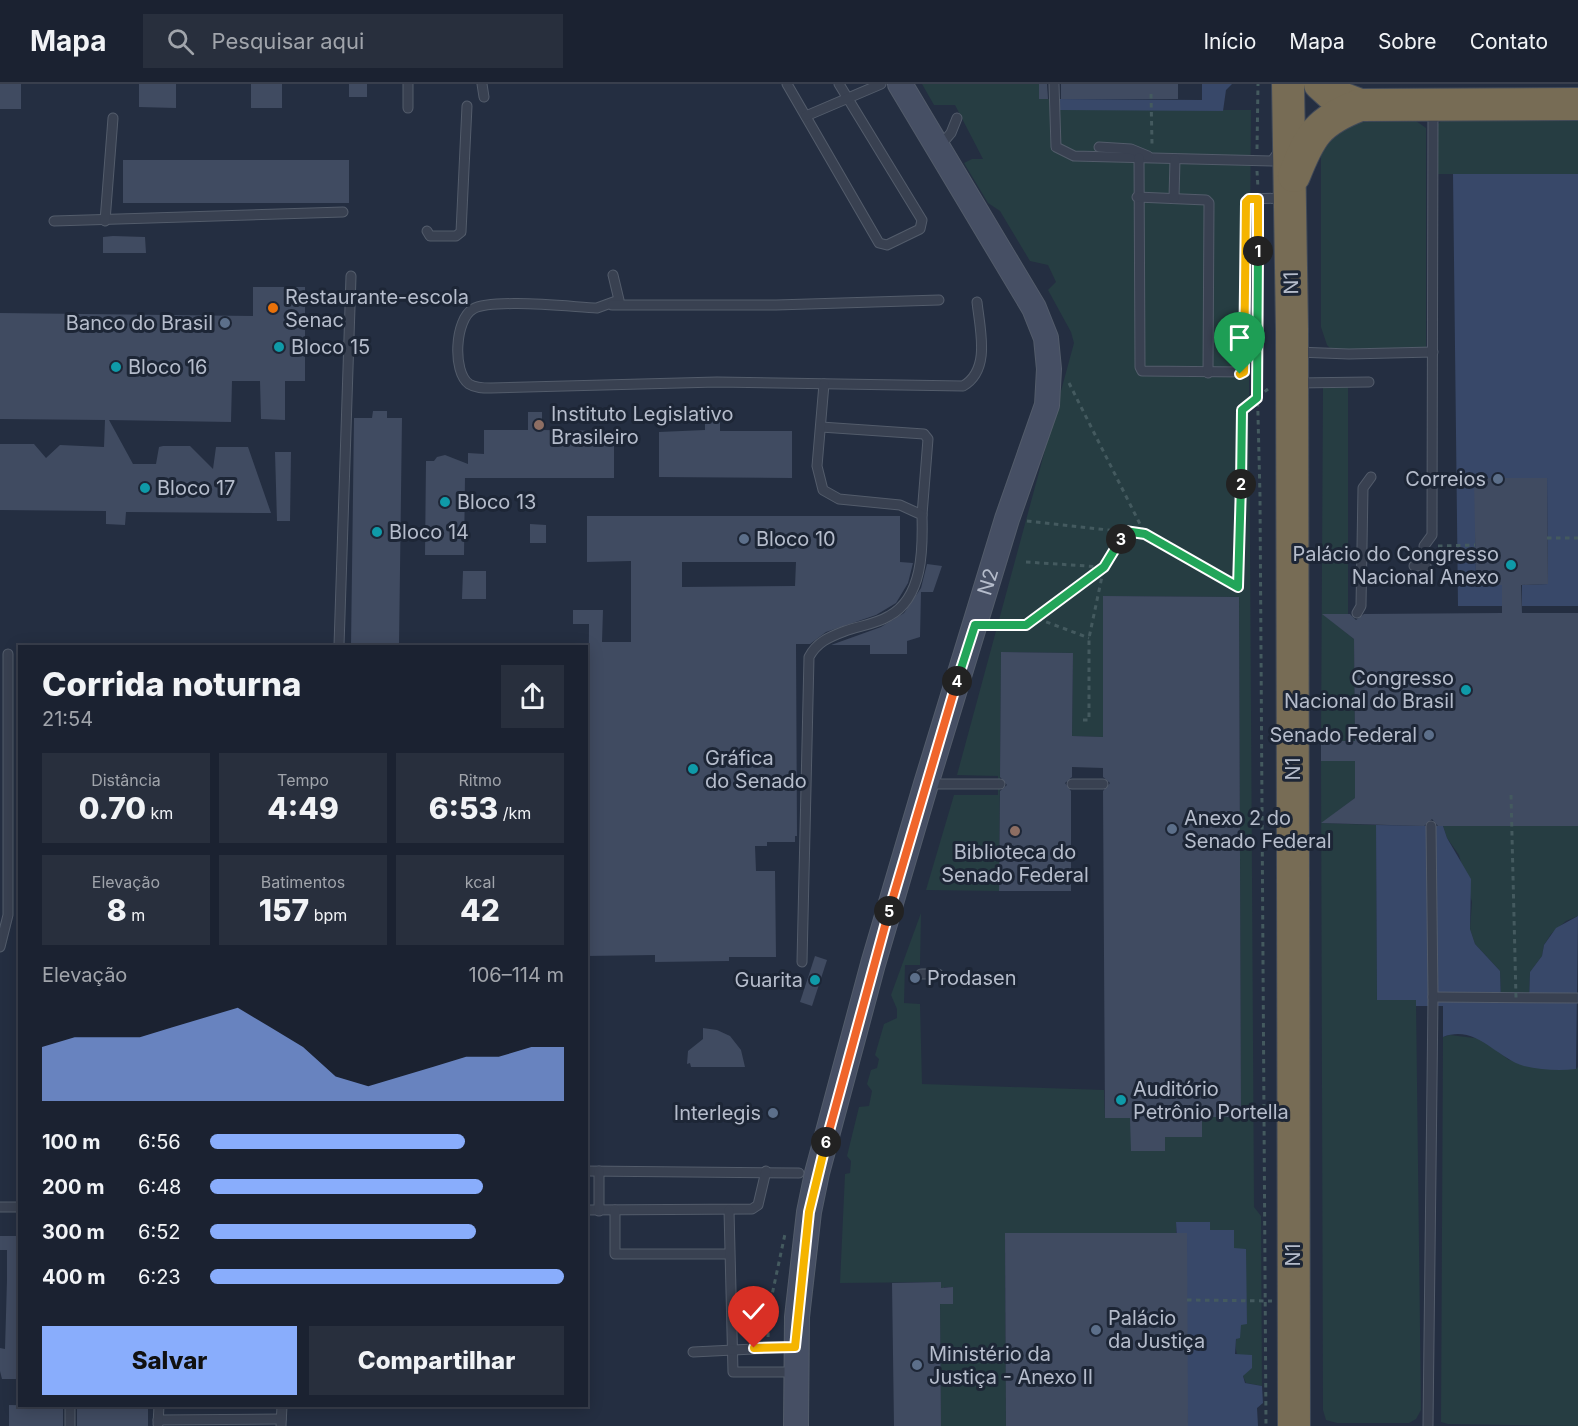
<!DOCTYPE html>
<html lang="pt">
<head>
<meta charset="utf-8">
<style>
	body { margin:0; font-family:Inter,sans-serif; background:#282f3d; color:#f1f3f6; height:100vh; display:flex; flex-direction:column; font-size:22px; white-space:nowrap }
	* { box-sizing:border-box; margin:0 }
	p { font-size:20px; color:#a0a4ab }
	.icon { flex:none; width:33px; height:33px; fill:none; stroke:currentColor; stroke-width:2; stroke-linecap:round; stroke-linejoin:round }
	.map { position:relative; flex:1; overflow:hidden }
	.drawer { position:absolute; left:18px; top:561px; width:570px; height:762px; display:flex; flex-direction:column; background:#1b2231; border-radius:0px; box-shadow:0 3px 15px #0003,0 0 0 2px #393f4d }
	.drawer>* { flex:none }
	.pin { position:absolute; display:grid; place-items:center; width:51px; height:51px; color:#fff; margin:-62px -26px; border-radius:50% 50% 50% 0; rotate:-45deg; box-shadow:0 0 6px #0007 }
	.pin .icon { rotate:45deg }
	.km { position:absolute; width:30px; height:30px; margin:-15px; border-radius:50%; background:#222; color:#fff; font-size:16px; line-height:30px; text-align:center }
	.round { display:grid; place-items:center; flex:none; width:63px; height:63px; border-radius:0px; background:#282f3d }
	.headline { display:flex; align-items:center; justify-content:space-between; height:102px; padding:0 24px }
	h1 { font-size:33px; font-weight:800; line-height:45px }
	.metrics { display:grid; grid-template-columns:repeat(3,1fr); gap:9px; height:102px; padding:6px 24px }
	.metrics div { display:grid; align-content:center; border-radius:0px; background:#282f3d; text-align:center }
	.metrics b { font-size:30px; font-weight:800 }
	.metrics small { font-size:16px; font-weight:400 }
	.metrics p { font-size:16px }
	.chart { height:168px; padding:12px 24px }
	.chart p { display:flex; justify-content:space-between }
	.chart svg { width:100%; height:108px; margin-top:6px; fill:#89adfc; opacity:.7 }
	.primary-button { display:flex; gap:12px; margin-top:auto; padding:12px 24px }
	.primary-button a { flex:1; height:69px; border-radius:0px; background:#89adfc; color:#111; font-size:24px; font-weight:800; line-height:69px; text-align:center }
	.primary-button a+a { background:#282f3d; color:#f1f3f6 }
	ul { padding:0 24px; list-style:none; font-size:20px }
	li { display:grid; grid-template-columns:96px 72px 1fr; align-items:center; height:45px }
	li i { height:15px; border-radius:8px; background:#89adfc }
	header { display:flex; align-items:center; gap:36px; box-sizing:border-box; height:84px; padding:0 30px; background:#1b2231; border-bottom:2px solid #393f4d }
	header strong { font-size:28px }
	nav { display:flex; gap:33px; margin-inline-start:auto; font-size:21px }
	.search { width:420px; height:54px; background:#282f3d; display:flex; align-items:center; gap:15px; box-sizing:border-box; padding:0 21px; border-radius:0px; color:#a0a4ab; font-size:22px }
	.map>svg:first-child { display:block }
	.green { fill:#263d42 }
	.water { fill:#384869 }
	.building { fill:#404b61; fill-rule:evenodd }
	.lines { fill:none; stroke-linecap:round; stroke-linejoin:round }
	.lane-casing { stroke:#535c6b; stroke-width:11 }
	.secondary-casing { stroke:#535c6b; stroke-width:26 }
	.highway-casing { stroke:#404958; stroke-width:34 }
	.path { stroke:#445a5f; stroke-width:3; stroke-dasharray:4.5 4.5; stroke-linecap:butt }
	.lane { stroke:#394151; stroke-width:9 }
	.secondary { stroke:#464f64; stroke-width:24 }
	.highway { stroke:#776c55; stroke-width:32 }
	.path-bridge { stroke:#445a5f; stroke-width:3; stroke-dasharray:4.5 4.5; stroke-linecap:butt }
	.split-1-casing { stroke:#fff; stroke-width:12 }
	.split-2-casing { stroke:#fff; stroke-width:12 }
	.split-3-casing { stroke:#fff; stroke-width:12 }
	.split-4-casing { stroke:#fff; stroke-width:12 }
	.split-5-casing { stroke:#fff; stroke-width:12 }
	.split-6-casing { stroke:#fff; stroke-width:12 }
	.split-7-casing { stroke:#fff; stroke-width:12 }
	.split-1 { stroke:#f5b400; stroke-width:8 }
	.split-2 { stroke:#22a559; stroke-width:8 }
	.split-3 { stroke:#22a559; stroke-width:8 }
	.split-4 { stroke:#22a559; stroke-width:8 }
	.split-5 { stroke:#f0652b; stroke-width:8 }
	.split-6 { stroke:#f0652b; stroke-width:8 }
	.split-7 { stroke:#f5b400; stroke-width:8 }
	.food-dot { fill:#e8710a; stroke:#1d2636; stroke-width:2 }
	.service-dot { fill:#5c6f8a; stroke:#1d2636; stroke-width:2 }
	.culture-dot { fill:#0f9aa8; stroke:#1d2636; stroke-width:2 }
	.education-dot { fill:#8d6e63; stroke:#1d2636; stroke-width:2 }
	.labels { text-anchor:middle; stroke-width:6; stroke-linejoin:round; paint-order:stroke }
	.street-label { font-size:20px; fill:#b5bccb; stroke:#1d2636 }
	.poi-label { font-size:20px; fill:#b5bccb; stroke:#1d2636; text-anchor:start }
</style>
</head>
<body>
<header>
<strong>Mapa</strong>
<div class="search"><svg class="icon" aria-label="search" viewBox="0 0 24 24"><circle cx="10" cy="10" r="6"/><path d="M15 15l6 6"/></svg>Pesquisar aqui</div>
<nav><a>Início</a><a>Mapa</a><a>Sobre</a><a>Contato</a></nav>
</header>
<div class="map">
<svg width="1578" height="1342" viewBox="0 0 1578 1342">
	<rect width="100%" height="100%" fill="#242e41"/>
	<g class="green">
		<path d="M922,0H1039V15H1057V26H1251L1249,295L1254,1123L1261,1132L1262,1302L1246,1299L1243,1292L1247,1286C1233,1268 1233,1262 1241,1240H1247L1246,1217L1234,1165L1210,1146V1139L1176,1138V1149H1005L1006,1342H941L940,1220H953V1203H944V1214L941,1213L940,1198L840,1199L845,1090L850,1089L851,1077L847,1072L859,1023L869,1022L872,1007L867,1000L871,986L877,984L879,975L875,971L884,940L897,934V925L891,911L921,829L920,881H905L904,919L920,920L922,1000L1104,1006L1105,1033H1155L1165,1053H1201L1202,1033H1241L1239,513L1103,512V653L1072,652L1073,569L1001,568L999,807L926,806L954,711H998V692L957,691L1074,259L1071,248L1048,206L1056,198L1048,181L1030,177L1000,127L988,119L964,79L972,75H983L955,21H934Z"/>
		<polygon points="1448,35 1578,36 1578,90 1438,90 1437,41 1441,37"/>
		<polygon points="1416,37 1426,44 1426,263 1332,266 1327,261 1321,243 1321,55 1346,38"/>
		<polygon points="1323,303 1348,303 1348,530 1323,530 1354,555 1355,657 1321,657"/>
		<polygon points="1321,677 1355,677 1355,714 1322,739 1376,741 1377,915 1416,916 1421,1326 1416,1335 1409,1339 1337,1339 1326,1336 1323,1326"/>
		<polygon points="1443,742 1578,742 1578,832 1566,837 1551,850 1544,861 1542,872 1530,888 1529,919 1501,919 1500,887 1475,860 1470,845 1472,818 1459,771 1447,754"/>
		<polygon points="1450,951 1482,955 1509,976 1576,985 1578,983 1578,1342 1448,1340 1441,1338 1443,953"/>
	</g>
	<g class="water">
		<polygon points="1202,0 1232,0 1226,6 1223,27 1056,26 1057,15 1202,16"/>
		<polygon points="1453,90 1578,90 1578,522 1522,522 1522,501 1548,500 1547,394 1475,394 1476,501 1502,501 1502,522 1458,522"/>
		<path d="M1376,741L1443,742L1447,754L1471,795L1470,845L1475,860L1500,887L1501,919H1529L1530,888L1542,872L1544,861L1556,844L1578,832L1576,985C1560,987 1541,986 1524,982C1496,974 1476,940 1443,953V922H1416V916H1377Z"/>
		<polygon points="1176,1138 1210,1138 1210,1146 1234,1146 1234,1164 1246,1165 1247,1240 1241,1241 1240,1254 1236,1255 1235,1270 1252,1271 1252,1284 1243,1292 1245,1299 1262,1302 1263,1319 1257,1324 1258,1342 1188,1342"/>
	</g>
	<g class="building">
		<rect x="0" y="0" width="21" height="25"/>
		<polygon points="139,0 176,0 176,24 139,23"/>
		<rect x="251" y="0" width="31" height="24"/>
		<rect x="349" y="0" width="18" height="13"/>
		<polygon points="1039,0 1047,0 1048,15 1039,15"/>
		<rect x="1061" y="0" width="117" height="15"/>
		<rect x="123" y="76" width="226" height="43"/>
		<polygon points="113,152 145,153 146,169 103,169 103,153"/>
		<polygon points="253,203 305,203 305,297 285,297 285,336 261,335 260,297 232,297 231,338 109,336 133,380 156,380 159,363 163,362 190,362 213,385 216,363 248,363 271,429 126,428 125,441 106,440 106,427 0,426 0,360 34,360 46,374 60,361 104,363 105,336 0,335 0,229 253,232"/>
		<polygon points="373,327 387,327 387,334 402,334 399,562 351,562 354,334 372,334"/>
		<polygon points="528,328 542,328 542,346 614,347 614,394 465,394 464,471 425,471 426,377 434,377 437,373 445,371 468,380 468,369 484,370 484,346 528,346"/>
		<polygon points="705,328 720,328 720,347 792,347 792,394 659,393 659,348 705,346"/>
		<polygon points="275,368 291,368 290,437 277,437"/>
		<polygon points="1474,394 1547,394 1548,500 1521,501 1522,529 1578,529 1578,742 1438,742 1432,735 1424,742 1321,739 1355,714 1355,677 1321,677 1321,657 1355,657 1354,555 1322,530 1350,530 1356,536 1364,530 1502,529 1502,501 1476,501"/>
		<path d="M587,432H900V478L913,479L908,499L896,519L876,531L826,548L810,560H796L797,752H795V758H767V762H755L756,787H775L776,873H729V877L655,878V871L586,872L589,540H573V526H603L602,558H631V477L587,478ZM682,478H796L795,502L682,503Z"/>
		<polygon points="530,440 546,441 546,459 530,459"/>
		<polygon points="927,480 942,482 933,508 921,508 920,553 907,557 907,570 870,570 870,561 831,561 881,543 904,529 921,504"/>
		<polygon points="463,487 486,487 486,515 462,515"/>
		<polygon points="1103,512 1239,513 1241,1033 1202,1033 1202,1053 1165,1053 1165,1067 1131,1067 1130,1034 1105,1034 1103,707 1110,699 1103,693 1103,684 1072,683 1072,693 1065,699 1071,707 1071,807 999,807 1000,707 1007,701 1000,693 1001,568 1073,569 1072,652 1103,653"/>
		<polygon points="815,872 827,876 812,922 800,918"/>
		<polygon points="703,944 717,946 730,952 741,966 745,983 691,983 690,979 687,980 688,967 703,955"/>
		<polygon points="1005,1149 1187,1149 1188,1342 1006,1342"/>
		<polygon points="0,1152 20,1152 20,1295 2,1295 0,1287 0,1264 5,1265 7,1196 7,1166 0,1166"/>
		<polygon points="941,1198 941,1204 953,1203 953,1220 940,1220 941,1342 894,1342 892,1199"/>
		<polygon points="9,1321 63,1322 63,1342 9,1342"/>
		<rect x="77" y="1322" width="71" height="20"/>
	</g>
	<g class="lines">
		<g class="lane-casing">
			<g id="lane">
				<polyline points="408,0 408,24"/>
				<polyline points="482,0 484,13"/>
				<polyline points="787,0 879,159 887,161 920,145 922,136 839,0"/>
				<polyline points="1054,0 1056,63 1074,72 1272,77 1280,66"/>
				<polyline points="806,32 881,0"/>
				<polyline points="939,63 951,49 957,34"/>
				<polyline points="1099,63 1131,65 1148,72"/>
				<polyline points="1139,74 1140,283 1142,287 1244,288 1246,118 1249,115 1285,114"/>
				<polyline points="1137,113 1206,116 1209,119 1208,289"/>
				<polyline points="1174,114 1175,75"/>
				<polyline points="54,137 343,128"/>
				<polyline points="105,137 113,34"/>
				<polyline points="427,147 430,152 456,152 461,148 467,22"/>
				<path d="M613,191L619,216L597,224C572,223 492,214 473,225C455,235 452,288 469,300C475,304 483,304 491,304L717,298L963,302C991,286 980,246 977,218"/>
				<polyline points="612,221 776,221 939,216"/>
				<polyline points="1297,268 1349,270 1433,268"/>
				<polyline points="1296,299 1369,298"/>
				<polyline points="821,343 924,350 928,355 922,431"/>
				<polyline points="1414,482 1426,482 1424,462 1432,451 1433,24"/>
				<polyline points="1357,529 1361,522 1363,404 1371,393"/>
				<polyline points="339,562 351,192"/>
				<polyline points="927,700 1000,700"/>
				<polyline points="1072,700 1103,700"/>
				<polyline points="0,863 8,831 8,570"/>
				<path d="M802,878L809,573C817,558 829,553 845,547C859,542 876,540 889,532C923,514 923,465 922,431L900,421L839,415L823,406L817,382L824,300"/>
				<polyline points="921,890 938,890"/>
				<polyline points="1433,913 1578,914"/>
				<polyline points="586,1087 799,1089"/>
				<polyline points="0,1123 20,1123"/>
				<polyline points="586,1126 752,1125 758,1121 766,1087"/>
				<polyline points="615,1126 615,1170 729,1170"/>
				<polyline points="729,1126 733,1288 795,1288"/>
				<polyline points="599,1127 599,1087"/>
				<polyline points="693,1268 795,1263"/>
				<polyline points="158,1336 281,1335"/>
				<polyline points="158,1340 159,1322"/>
				<polyline points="70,1342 70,1322"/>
				<polyline points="281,1342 282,1322"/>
				<polyline points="1428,1342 1433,913 1431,742"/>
			</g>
		</g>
		<g class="secondary-casing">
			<g id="secondary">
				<path id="s1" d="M796,1342L797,1233L809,1128L817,1089L873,880L926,700L1007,435L1047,321L1049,285L1046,254L1034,224L900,0"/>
			</g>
		</g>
		<g class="highway-casing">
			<g id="highway">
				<polyline points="1288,0 1292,245 1294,1342"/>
				<polyline points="1320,0 1331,10 1360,21"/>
				<path d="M1294,92C1310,51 1318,37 1360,21L1578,20"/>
			</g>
		</g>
		<g class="path">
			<polyline points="1151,10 1152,60"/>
			<polyline points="1257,65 1258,0"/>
			<polyline points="1257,87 1258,104"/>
			<polyline points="1257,291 1260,412 1266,1342"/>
			<polyline points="1069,299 1145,450"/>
			<polyline points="1027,437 1145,450 1238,503 1242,326 1268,305"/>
			<polyline points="1547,454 1578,454"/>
			<polyline points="1438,462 1475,461"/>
			<polyline points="1026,478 1102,483"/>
			<polyline points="1036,534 1103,484"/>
			<polyline points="995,541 1026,541 1036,534 1089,554"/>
			<polyline points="1083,636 1089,636 1089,554 1104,483 1125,447"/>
			<polyline points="1187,1216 1272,1217"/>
			<polyline points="768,1253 769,1225 785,1150"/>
		</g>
		<use href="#lane" class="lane"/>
		<use href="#secondary" class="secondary"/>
		<use href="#highway" class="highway"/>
		<g class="path-bridge">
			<polyline points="1511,711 1516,914"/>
			<polyline points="977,894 1017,895"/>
		</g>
	</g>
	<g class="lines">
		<g class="split-1-casing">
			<polyline id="split-1" points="1240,290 1244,288 1246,118 1249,115 1258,115 1258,167"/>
		</g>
		<g class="split-2-casing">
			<polyline id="split-2" points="1241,400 1242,326 1257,314 1258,167"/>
		</g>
		<g class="split-3-casing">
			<polyline id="split-3" points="1121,455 1125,447 1145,450 1238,503 1241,400"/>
		</g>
		<g class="split-4-casing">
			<polyline id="split-4" points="957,597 975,541 1026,541 1104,483 1121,455"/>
		</g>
		<g class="split-5-casing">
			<polyline id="split-5" points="889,827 957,597"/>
		</g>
		<g class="split-6-casing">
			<polyline id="split-6" points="826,1058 889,827"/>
		</g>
		<g class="split-7-casing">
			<polyline id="split-7" points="754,1264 795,1263 809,1128 826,1058"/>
		</g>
		<use href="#split-1" class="split-1"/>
		<use href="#split-2" class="split-2"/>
		<use href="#split-3" class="split-3"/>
		<use href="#split-4" class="split-4"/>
		<use href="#split-5" class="split-5"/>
		<use href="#split-6" class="split-6"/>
		<use href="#split-7" class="split-7"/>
	</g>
	<circle class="food-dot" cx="273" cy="224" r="6"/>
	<g class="service-dot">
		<circle cx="225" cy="239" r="6"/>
		<circle cx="1498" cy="395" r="6"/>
		<circle cx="744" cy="455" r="6"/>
		<circle cx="1429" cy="651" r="6"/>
		<circle cx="1172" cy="745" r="6"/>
		<circle cx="915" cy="894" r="6"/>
		<circle cx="773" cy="1029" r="6"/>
		<circle cx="1096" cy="1246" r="6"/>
		<circle cx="917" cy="1281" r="6"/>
	</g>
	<g class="culture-dot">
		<circle cx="279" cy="263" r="6"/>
		<circle cx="116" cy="283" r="6"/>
		<circle cx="145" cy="404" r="6"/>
		<circle cx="445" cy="418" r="6"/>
		<circle cx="377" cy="448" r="6"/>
		<circle cx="1511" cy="481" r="6"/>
		<circle cx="1466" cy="606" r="6"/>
		<circle cx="693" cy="685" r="6"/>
		<circle cx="815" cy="896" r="6"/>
		<circle cx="1121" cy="1016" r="6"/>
	</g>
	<g class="education-dot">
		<circle cx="539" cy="341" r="6"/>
		<circle cx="1015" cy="747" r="6"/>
	</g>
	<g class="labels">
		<g class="street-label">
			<text transform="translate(1291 199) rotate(-91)" y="7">N1</text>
			<text dy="7" stroke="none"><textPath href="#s1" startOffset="870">N2</textPath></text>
			<text transform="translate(1293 685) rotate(-90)" y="7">N1</text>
			<text transform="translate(1293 1171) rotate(-90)" y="7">N1</text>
		</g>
		<g class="poi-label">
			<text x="285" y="220">Restaurante-escola<tspan x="285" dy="23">Senac</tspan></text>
			<text x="213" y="246" text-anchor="end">Banco do Brasil</text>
			<text x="291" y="270">Bloco 15</text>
			<text x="128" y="290">Bloco 16</text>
			<text x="551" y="337">Instituto Legislativo<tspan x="551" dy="23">Brasileiro</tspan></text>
			<text x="1486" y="402" text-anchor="end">Correios</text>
			<text x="157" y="411">Bloco 17</text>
			<text x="457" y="425">Bloco 13</text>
			<text x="389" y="455">Bloco 14</text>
			<text x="756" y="462">Bloco 10</text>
			<text x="1499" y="477" text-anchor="end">Palácio do Congresso<tspan x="1499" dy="23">Nacional Anexo</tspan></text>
			<text x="1454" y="601" text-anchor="end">Congresso<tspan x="1454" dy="23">Nacional do Brasil</tspan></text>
			<text x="1417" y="658" text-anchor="end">Senado Federal</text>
			<text x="705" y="681">Gráfica<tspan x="705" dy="23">do Senado</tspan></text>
			<text x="1184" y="741">Anexo 2 do<tspan x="1184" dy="23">Senado Federal</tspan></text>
			<text x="1015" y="775" text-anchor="middle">Biblioteca do<tspan x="1015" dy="23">Senado Federal</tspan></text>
			<text x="927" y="901">Prodasen</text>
			<text x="803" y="903" text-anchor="end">Guarita</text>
			<text x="1133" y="1012">Auditório<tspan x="1133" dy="23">Petrônio Portella</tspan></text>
			<text x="761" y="1036" text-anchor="end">Interlegis</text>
			<text x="1108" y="1241">Palácio<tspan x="1108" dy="23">da Justiça</tspan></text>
			<text x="929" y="1277">Ministério da<tspan x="929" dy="23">Justiça - Anexo II</tspan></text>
		</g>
	</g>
</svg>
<div class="pin" style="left:1240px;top:290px;background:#1e9e55"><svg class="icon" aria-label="arrive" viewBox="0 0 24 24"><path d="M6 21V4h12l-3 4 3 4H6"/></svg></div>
<div class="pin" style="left:754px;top:1264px;background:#d93025"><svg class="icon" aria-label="check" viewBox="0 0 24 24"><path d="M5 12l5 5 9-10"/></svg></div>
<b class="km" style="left:1258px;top:167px">1</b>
<b class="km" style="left:1241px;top:400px">2</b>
<b class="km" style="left:1121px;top:455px">3</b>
<b class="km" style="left:957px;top:597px">4</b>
<b class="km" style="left:889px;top:827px">5</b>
<b class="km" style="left:826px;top:1058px">6</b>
<section class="drawer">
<div class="headline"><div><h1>Corrida noturna</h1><p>21:54</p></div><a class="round"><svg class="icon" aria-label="share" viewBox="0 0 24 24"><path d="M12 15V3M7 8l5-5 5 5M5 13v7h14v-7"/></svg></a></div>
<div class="metrics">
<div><p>Distância</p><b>0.70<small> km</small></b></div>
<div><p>Tempo</p><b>4:49</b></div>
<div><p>Ritmo</p><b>6:53<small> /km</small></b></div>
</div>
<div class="metrics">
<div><p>Elevação</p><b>8<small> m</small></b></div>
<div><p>Batimentos</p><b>157<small> bpm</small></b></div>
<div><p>kcal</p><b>42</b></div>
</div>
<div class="chart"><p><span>Elevação</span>106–114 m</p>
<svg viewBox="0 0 160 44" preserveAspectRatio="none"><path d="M0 44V22L10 18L20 18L30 18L40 14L50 10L60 6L70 14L80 22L90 34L100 38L110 34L120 30L130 26L140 26L150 22L160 22V44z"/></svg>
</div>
<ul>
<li><b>100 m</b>6:56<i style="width:72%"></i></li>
<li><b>200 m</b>6:48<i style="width:77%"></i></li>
<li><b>300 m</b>6:52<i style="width:75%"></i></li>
<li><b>400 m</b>6:23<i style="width:100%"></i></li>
</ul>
<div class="primary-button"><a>Salvar</a><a>Compartilhar</a></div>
</section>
</div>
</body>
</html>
